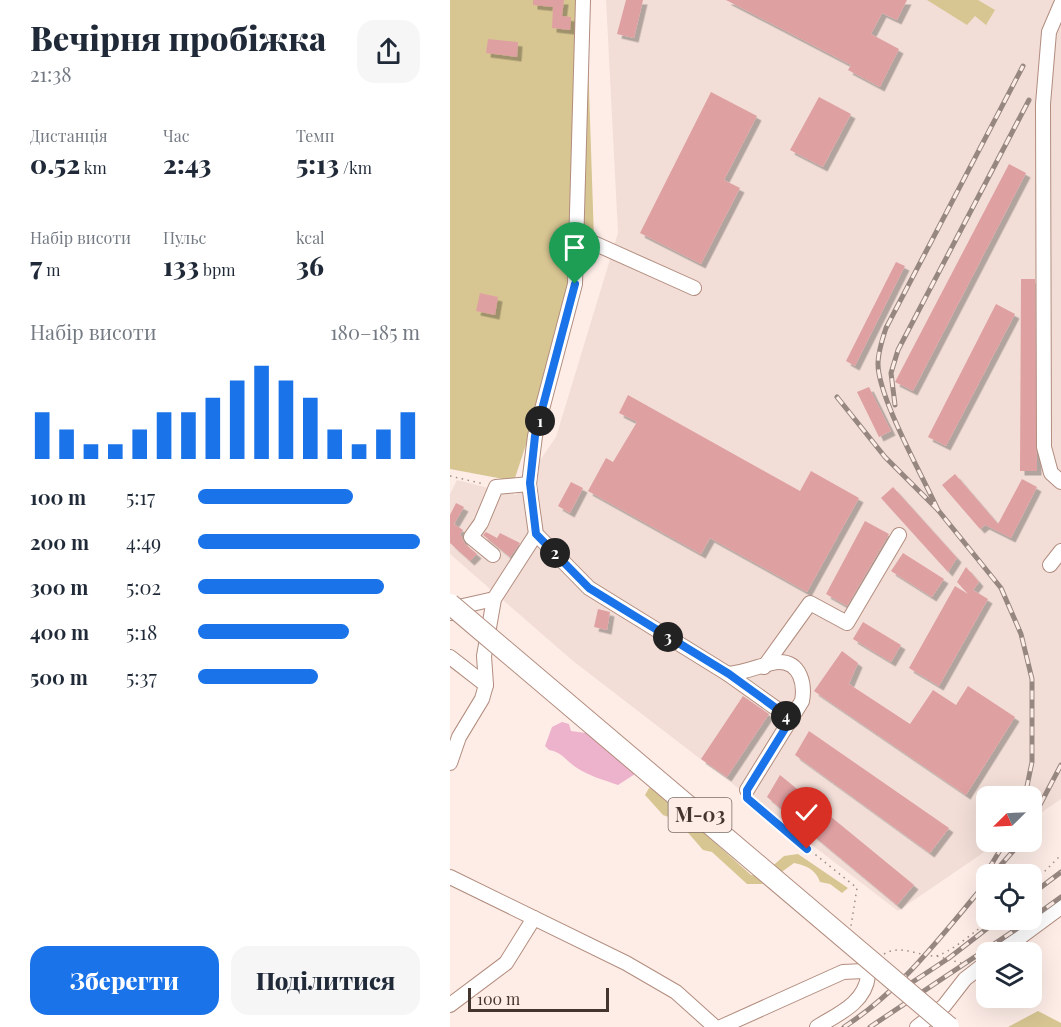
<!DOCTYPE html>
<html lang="uk">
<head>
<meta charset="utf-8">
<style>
	body { margin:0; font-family:"Playfair Display",serif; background:#f6f6f7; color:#1f2937; height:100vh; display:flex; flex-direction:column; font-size:22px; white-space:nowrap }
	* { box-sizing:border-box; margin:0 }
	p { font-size:20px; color:#747a83 }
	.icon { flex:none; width:33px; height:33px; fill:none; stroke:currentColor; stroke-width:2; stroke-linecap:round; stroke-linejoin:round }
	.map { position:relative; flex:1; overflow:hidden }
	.details { display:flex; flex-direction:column; background:#fff; width:450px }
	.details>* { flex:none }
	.needle { width:39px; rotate:246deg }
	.fabs { position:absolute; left:526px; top:786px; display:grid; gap:12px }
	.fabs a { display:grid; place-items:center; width:66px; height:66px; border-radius:12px; background:#fff; box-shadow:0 6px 24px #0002; font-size:30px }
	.scale { position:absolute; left:18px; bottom:15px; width:141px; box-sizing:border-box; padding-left:6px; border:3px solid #45352f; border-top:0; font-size:16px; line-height:21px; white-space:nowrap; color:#45352f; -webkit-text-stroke:4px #feede7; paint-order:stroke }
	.pin { position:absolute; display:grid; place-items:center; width:51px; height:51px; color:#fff; margin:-62px -26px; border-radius:50% 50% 50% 0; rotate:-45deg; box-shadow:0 0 6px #0007 }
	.pin .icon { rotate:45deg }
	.km { position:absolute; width:30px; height:30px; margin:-15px; border-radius:50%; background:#222; color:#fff; font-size:16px; line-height:30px; text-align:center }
	.round { display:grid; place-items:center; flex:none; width:63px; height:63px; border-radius:18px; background:#f6f6f7 }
	.summary { display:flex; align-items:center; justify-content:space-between; height:102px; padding:0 30px }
	h1 { font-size:33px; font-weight:800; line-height:45px }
	.figures { display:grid; grid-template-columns:repeat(3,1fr); gap:9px; height:102px; padding:6px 30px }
	.figures div { display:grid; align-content:center }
	.figures b { font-size:26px; font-weight:800 }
	.figures small { font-size:16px; font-weight:400 }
	.figures p { font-size:16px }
	.chart { height:168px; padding:12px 30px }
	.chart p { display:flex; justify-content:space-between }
	.chart svg { width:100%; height:108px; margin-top:6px; stroke:#1a73e8; stroke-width:6 }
	.button { display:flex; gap:12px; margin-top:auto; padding:12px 30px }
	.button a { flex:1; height:69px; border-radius:18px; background:#1a73e8; color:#fff; font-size:24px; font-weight:800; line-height:69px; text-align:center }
	.button a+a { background:#f6f6f7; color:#1f2937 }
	ul { padding:0 30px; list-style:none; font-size:20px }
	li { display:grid; grid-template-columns:96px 72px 1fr; align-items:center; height:45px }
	li i { height:15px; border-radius:8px; background:#1a73e8 }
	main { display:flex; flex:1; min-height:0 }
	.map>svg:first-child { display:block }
	.built { fill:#f2ded7 }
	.green { fill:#d7c692 }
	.water { fill:#edb2cc }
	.building { fill:#dfa0a2; filter:url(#shadow) }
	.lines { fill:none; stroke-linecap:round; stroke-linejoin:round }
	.minor-casing { stroke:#b28d7f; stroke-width:16 }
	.path { stroke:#9c8c86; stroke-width:1.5; stroke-dasharray:1.5 4.5; stroke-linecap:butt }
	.minor { stroke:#fff; stroke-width:14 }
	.rail-casing { stroke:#978781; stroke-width:5 }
	.rail { stroke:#feede7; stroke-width:3; stroke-dasharray:9; stroke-linecap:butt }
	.highway-bridge-casing { stroke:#b28d7f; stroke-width:22; stroke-linecap:butt }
	.highway-bridge { stroke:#fff; stroke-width:20 }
	.route-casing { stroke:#fff; stroke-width:12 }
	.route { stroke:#1a73e8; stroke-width:8 }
	.labels { text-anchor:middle; stroke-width:6; stroke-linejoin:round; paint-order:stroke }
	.shield { fill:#feede7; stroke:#7c6c66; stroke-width:1.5 }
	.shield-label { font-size:20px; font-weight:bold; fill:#45352f }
</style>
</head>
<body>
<main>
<section class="details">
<div class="summary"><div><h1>Вечірня пробіжка</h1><p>21:38</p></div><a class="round"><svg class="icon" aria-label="share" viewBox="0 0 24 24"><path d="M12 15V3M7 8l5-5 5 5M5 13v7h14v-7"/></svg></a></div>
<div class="figures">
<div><p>Дистанція</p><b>0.52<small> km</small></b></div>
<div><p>Час</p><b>2:43</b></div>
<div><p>Темп</p><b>5:13<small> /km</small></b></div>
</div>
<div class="figures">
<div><p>Набір висоти</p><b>7<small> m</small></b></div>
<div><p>Пульс</p><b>133<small> bpm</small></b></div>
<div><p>kcal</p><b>36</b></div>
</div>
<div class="chart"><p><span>Набір висоти</span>180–185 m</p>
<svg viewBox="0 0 160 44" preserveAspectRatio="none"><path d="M5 44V25M15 44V32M25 44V38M35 44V38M45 44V32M55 44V25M65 44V25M75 44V19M85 44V12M95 44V6M105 44V12M115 44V19M125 44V32M135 44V38M145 44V32M155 44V25"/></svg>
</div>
<ul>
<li><b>100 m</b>5:17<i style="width:70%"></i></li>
<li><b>200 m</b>4:49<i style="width:100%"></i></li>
<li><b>300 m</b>5:02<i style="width:84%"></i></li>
<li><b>400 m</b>5:18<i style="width:68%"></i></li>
<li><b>500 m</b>5:37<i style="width:54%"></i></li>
</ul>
<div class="button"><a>Зберегти</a><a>Поділитися</a></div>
</section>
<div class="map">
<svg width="611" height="1027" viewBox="0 0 611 1027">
	<defs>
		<filter id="shadow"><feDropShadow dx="4.5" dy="4.5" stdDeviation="0" flood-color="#0004"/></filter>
	</defs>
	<rect width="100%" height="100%" fill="#feede7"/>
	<polygon class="built" points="156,0 611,0 611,799 582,819 582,796 537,796 537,842 549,842 448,911 123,661 0,554 0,494 7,480 66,495 106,437 168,233"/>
	<g class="green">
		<polygon points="0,0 136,0 144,239 64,481 0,469"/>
		<polygon points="477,0 528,0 545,10 536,25 525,16 517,25"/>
		<path d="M199,788L205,789L301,875L311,876L334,856L348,854L398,888L392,893L380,884L370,882C366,870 356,865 344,863L315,884H297L262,852L253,850L227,820L213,815L195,795Z"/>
		<polygon points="588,1011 611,1023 611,1027 558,1027"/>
	</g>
	<path class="water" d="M112,722L119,724L121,731L150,735L195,760L185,774L168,785C154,780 139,776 127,768C116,761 112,752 99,750L95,746L102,727Z"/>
	<g class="building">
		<polygon points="83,0 114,0 112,16 121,17 120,30 102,28 103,7 83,5"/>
		<polygon points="176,0 193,0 184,38 167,34"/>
		<polygon points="276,0 457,0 447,20 432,13 421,34 449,49 430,87 398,70 401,65"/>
		<polygon points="38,39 68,42 67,57 36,53"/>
		<polygon points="261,92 307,116 274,180 290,188 251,264 190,233"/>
		<polygon points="369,97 401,114 373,167 340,150"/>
		<polygon points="559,164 576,173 463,391 445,382"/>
		<polygon points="446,262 455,266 405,366 396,361"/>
		<polygon points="571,279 585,279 587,471 570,471"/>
		<polygon points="30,293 48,297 45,315 26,311"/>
		<polygon points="546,304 565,314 496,446 478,437"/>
		<polygon points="419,387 441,431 429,437 407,392"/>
		<polygon points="178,395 350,491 361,471 409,498 357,592 260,538 251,554 138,491 156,458 163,462 187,422 169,413"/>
		<polygon points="505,474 548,524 572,479 587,487 561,538 535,525 530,529 492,485"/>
		<polygon points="121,482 133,488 120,513 108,506"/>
		<polygon points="443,487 507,558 498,572 431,498"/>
		<polygon points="6,503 14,507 4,524 13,530 10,534 15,544 27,554 20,561 0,543 0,515"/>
		<polygon points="415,521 439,534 397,606 376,594"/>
		<polygon points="36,532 47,538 50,533 70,543 60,557 33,535"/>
		<polygon points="453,553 494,579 482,597 441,571"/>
		<polygon points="516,567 529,582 523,590 538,599 489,686 459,668 505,586 518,594 507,582"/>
		<polygon points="148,609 160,612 157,630 144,627"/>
		<polygon points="413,622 451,645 441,662 403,639"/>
		<polygon points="392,651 408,663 399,684 460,724 483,690 506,705 518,686 565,717 516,795 364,691"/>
		<polygon points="293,696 319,714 277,777 251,759"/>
		<polygon points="359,731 499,828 480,853 345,755"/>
		<polygon points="330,775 464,885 447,905 317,797"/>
	</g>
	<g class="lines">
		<g class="minor-casing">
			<g id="minor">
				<polyline points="133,0 125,284 85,436 79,484 86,534 139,588 278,674 341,719"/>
				<polyline points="611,4 599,32 593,104 594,447 601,473 611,482"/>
				<polyline points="128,236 244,288"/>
				<polyline points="43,555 21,537 31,523 46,487 79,484"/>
				<polyline points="600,565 611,551"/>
				<polyline points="1,613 13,606 44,599"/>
				<polyline points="0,657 36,685"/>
				<polyline points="314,667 360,603 397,623 449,535"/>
				<path d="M278,674C296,673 318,662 329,662C351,662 355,685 352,701L297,790"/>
				<polyline points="0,763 9,737 32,699 36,685 34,656 44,599 86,534"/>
				<polyline points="0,877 176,963 226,992 265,1027"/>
				<polyline points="550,952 611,907"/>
				<polyline points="0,1005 56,963 84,918"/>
				<path d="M271,1027L393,972L414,971L418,976C415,1003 388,1014 367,1027"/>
				<polyline points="467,1027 494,1006 515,979 537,962"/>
			</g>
		</g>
		<g class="path">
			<polyline points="0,476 34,484"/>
			<polyline points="300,802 407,888 401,926"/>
			<polyline points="582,884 611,855"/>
			<path d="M434,954C451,944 468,956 485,956C498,955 529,928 540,920"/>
			<polyline points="487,956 514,964"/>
		</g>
		<use href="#minor" class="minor"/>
		<g class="rail-casing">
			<g id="rail">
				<polyline points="387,397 435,457 488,510 551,588 571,634 582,679 582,762 575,796"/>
				<polyline points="445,405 441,373 448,350 579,100"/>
				<path d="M488,510C473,477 428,397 428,364C428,352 432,340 436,328L573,66"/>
				<polyline points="582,820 611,765"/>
				<polyline points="543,874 571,842"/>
				<polyline points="529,885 555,842"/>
				<polyline points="582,894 611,872"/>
				<polyline points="582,918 611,897"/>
				<polyline points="452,989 499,958 548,920"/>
				<path d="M394,1027C453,989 492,934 537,882"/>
				<polyline points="420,1027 580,920"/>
			</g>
		</g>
		<use href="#rail" class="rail"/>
		<g class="highway-bridge-casing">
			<polyline id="highway-bridge" points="0,604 499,1027"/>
		</g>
		<use href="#highway-bridge" class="highway-bridge"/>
	</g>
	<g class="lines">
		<g class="route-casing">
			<polyline id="route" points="125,284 85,436 80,483 86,534 139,588 279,674 341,719 297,790 297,798 357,849"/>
		</g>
		<use href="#route" class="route"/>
	</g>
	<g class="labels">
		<rect class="shield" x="218.5" y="798" width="63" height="34" rx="4.5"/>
		<g class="shield-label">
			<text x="250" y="822">М-03</text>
		</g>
	</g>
</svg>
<div class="fabs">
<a><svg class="needle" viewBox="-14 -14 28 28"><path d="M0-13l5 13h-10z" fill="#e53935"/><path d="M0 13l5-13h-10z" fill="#747a83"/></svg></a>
<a><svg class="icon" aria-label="locate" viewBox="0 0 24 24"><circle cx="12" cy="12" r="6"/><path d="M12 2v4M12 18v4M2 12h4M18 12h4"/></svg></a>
<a><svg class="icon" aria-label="layers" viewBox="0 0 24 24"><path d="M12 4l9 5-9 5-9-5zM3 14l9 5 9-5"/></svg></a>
</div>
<div class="scale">100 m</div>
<div class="pin" style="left:125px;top:284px;background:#1e9e55"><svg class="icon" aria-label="arrive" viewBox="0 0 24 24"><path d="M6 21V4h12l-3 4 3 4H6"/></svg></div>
<div class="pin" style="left:357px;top:849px;background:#d93025"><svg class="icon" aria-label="check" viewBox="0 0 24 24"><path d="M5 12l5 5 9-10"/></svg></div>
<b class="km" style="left:90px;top:421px">1</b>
<b class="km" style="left:105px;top:553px">2</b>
<b class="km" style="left:218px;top:637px">3</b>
<b class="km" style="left:336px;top:716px">4</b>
</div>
</main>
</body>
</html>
